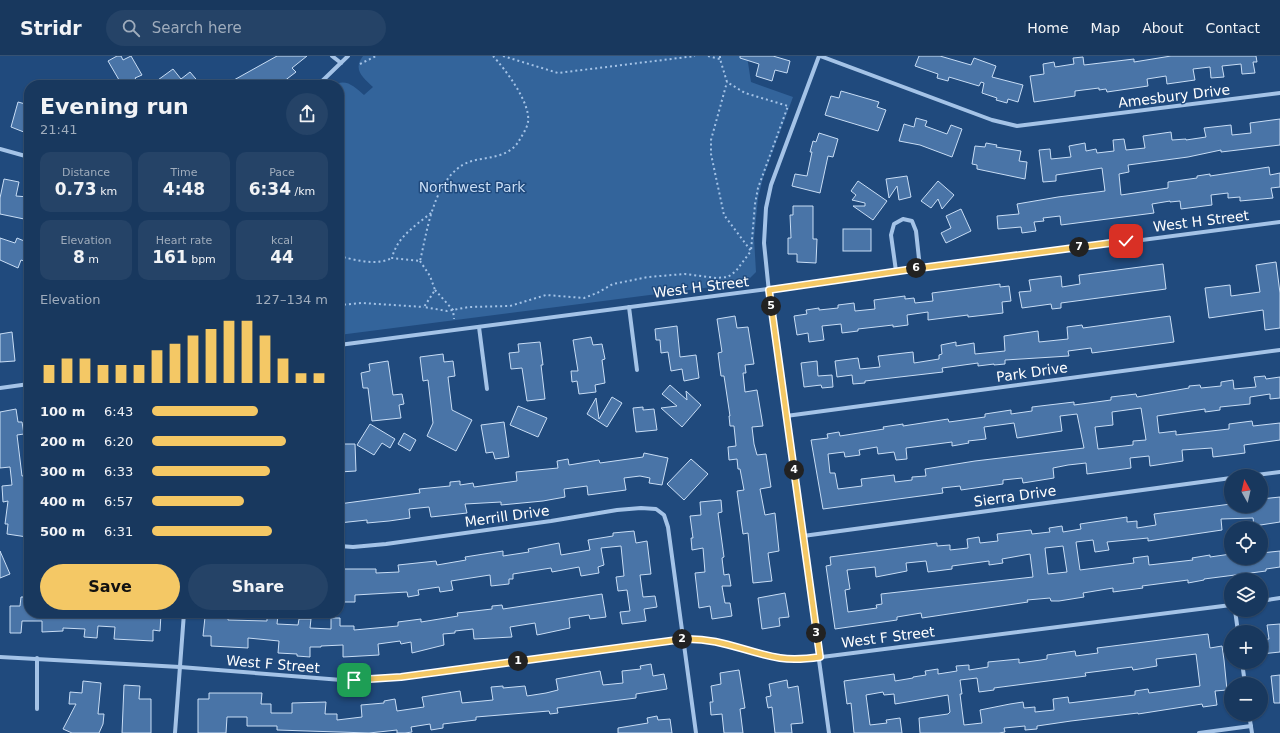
<!DOCTYPE html>
<html lang="en">
<head>
<meta charset="utf-8">
<style>
	body { margin:0; font-family:"DejaVu Sans",sans-serif; background:#254367; color:#f1f3f6; height:100vh; display:flex; flex-direction:column; font-size:15px; white-space:nowrap }
	* { box-sizing:border-box; margin:0 }
	p { font-size:13px; color:#9facbc }
	.icon { flex:none; width:22px; height:22px; fill:none; stroke:currentColor; stroke-width:2; stroke-linecap:round; stroke-linejoin:round }
	.map { position:relative; flex:1; overflow:hidden }
	.sheet { position:absolute; left:24px; top:24px; width:320px; height:538px; display:flex; flex-direction:column; background:#18385e; border-radius:16px; box-shadow:0 1px 3px #0004,0 0 0 1px #365273 }
	.sheet>* { flex:none }
	.needle { width:26px; rotate:352deg }
	.buttons { position:absolute; left:1224px; top:413px; display:grid; gap:8px }
	.buttons a { display:grid; place-items:center; width:44px; height:44px; border-radius:50%; background:#18385e; box-shadow:0 1px 3px #0004,0 0 0 1px #365273; font-size:20px }
	.pin { position:absolute; display:grid; place-items:center; width:34px; height:34px; color:#fff; margin:-17px; border-radius:8px; box-shadow:0 2px 6px #0006 }
	.km { position:absolute; width:20px; height:20px; margin:-10px; border-radius:50%; background:#222; color:#fff; font-size:11px; line-height:20px; text-align:center }
	.round { display:grid; place-items:center; flex:none; width:42px; height:42px; border-radius:21px; background:#254367 }
	.overview { display:flex; align-items:center; justify-content:space-between; height:68px; padding:0 16px }
	h1 { font-size:22px; font-weight:800; line-height:30px }
	.stats { display:grid; grid-template-columns:repeat(3,1fr); gap:6px; height:68px; padding:4px 16px }
	.stats div { display:grid; align-content:center; border-radius:10px; background:#254367; text-align:center }
	.stats b { font-size:17px; font-weight:800 }
	.stats small { font-size:11px; font-weight:400 }
	.stats p { font-size:11px }
	.chart { height:112px; padding:8px 16px }
	.chart p { display:flex; justify-content:space-between }
	.chart svg { width:100%; height:72px; margin-top:4px; stroke:#f4c865; stroke-width:6 }
	.primary-button { display:flex; gap:8px; margin-top:auto; padding:8px 16px }
	.primary-button a { flex:1; height:46px; border-radius:24px; background:#f4c865; color:#111; font-size:16px; font-weight:800; line-height:46px; text-align:center }
	.primary-button a+a { background:#254367; color:#f1f3f6 }
	ul { padding:0 16px; list-style:none; font-size:13px }
	li { display:grid; grid-template-columns:64px 48px 1fr; align-items:center; height:30px }
	li i { height:10px; border-radius:5px; background:#f4c865 }
	header { display:flex; align-items:center; gap:24px; box-sizing:border-box; height:56px; padding:0 20px; background:#18385e; border-bottom:1px solid #365273 }
	header strong { font-size:19px }
	nav { display:flex; gap:22px; margin-inline-start:auto; font-size:14px }
	.search { width:280px; height:36px; background:#254367; display:flex; align-items:center; gap:10px; box-sizing:border-box; padding:0 14px; border-radius:22px; color:#9facbc; font-size:15px }
	.map>svg:first-child { display:block }
	.green { fill:#33649b }
	.building { fill:#4974a7; stroke:#c8ddf5; fill-rule:evenodd }
	.lines { fill:none; stroke-linecap:round; stroke-linejoin:round }
	.path { stroke:#a4c3e7; stroke-width:2; stroke-dasharray:2 3; stroke-linecap:butt }
	.minor { stroke:#a4c3e7; stroke-width:4 }
	.route-casing { stroke:#fff; stroke-width:8 }
	.route { stroke:#f4c865; stroke-width:5 }
	.labels { text-anchor:middle; stroke-width:3; stroke-linejoin:round; paint-order:stroke }
	.street-label { font-size:14px; fill:#fff; stroke:#204a7d }
	.park-label { font-size:14px; fill:#c8ddf5; stroke:#204a7d }
</style>
</head>
<body>
<header>
<strong>Stridr</strong>
<div class="search"><svg class="icon" aria-label="search" viewBox="0 0 24 24"><circle cx="10" cy="10" r="6"/><path d="M15 15l6 6"/></svg>Search here</div>
<nav><a>Home</a><a>Map</a><a>About</a><a>Contact</a></nav>
</header>
<div class="map">
<svg width="1280" height="677" viewBox="0 0 1280 677">
	<rect width="100%" height="100%" fill="#204a7d"/>
	<path class="green" d="M363,0H747L751,26L793,41L763,122L758,142L754,182L756,216L746,226L735,228L339,279V29H334C346,22 355,31 364,39L373,31C364,22 352,14 363,0Z"/>
	<g class="building">
		<polygon points="117,0 121,0 123,4 131,0 142,19 135,22 138,26 133,29 122,29 108,5"/>
		<polygon points="277,0 307,0 292,12 296,16 279,29 225,29"/>
		<polygon points="740,0 773,0 790,5 787,17 775,14 772,25 756,20 759,8 740,2"/>
		<polygon points="919,0 940,0 971,9 974,2 996,10 992,21 1023,29 1018,46 1008,43 1007,47 996,44 997,42 982,37 984,27 981,26 979,30 949,21 948,25 937,22 938,18 915,10"/>
		<polygon points="1171,0 1256,0 1257,6 1253,6 1255,17 1242,18 1241,8 1222,10 1224,21 1211,22 1210,11 1193,13 1195,24 1167,28 1166,20 1147,23 1148,30 1107,36 1106,33 1099,34 1099,32 1075,35 1075,40 1034,46 1030,20 1044,18 1043,8 1054,6 1055,11 1074,8 1073,2 1083,1 1084,9 1134,3 1134,6"/>
		<polygon points="173,13 181,23 190,16 201,29 151,29"/>
		<polygon points="841,35 879,46 877,51 886,54 878,75 825,59 831,40 839,42"/>
		<polygon points="18,46 29,49 29,78 11,71"/>
		<polygon points="916,62 927,65 925,70 947,78 951,69 962,73 952,101 920,89 899,85 904,68 914,71"/>
		<polygon points="1280,63 1280,89 1221,96 1221,94 1188,101 1128,109 1129,116 1119,118 1121,139 1168,132 1168,126 1197,122 1197,120 1210,118 1210,120 1269,111 1270,119 1280,117 1280,131 1271,132 1273,142 1240,145 1240,141 1228,142 1228,137 1211,139 1212,149 1204,150 1181,153 1180,145 1170,146 1170,145 1152,148 1154,157 1061,169 1060,160 1043,162 1044,165 1034,166 1036,175 1022,177 1021,171 998,173 997,160 1019,158 1017,148 1058,141 1105,135 1102,112 1056,119 1056,125 1043,126 1039,94 1050,93 1051,103 1071,101 1069,90 1085,87 1086,95 1096,93 1097,97 1114,95 1113,84 1124,83 1126,94 1145,92 1143,80 1171,76 1172,84 1186,83 1186,84 1206,81 1204,72 1231,69 1232,79 1251,77 1250,67"/>
		<polygon points="819,77 838,83 833,101 828,100 820,137 792,130 795,118 807,120 812,96 810,96 813,85 816,86"/>
		<polygon points="986,87 997,89 996,91 1021,95 1019,105 1027,106 1025,123 977,113 977,109 972,108 975,90 985,91"/>
		<polygon points="907,120 911,141 899,144 897,130 889,142 886,123"/>
		<polygon points="4,123 19,126 16,140 29,141 29,164 0,158 0,142"/>
		<polygon points="858,125 887,145 873,164 853,150 865,150 865,147 852,144 856,139 851,135"/>
		<polygon points="938,125 954,139 942,153 938,143 931,152 921,145"/>
		<polygon points="793,150 813,150 813,183 817,183 816,207 797,206 797,198 788,198 788,182 791,182 790,159 793,159"/>
		<polygon points="961,153 971,175 946,187 941,177 951,172 946,160"/>
		<rect x="843" y="173" width="28" height="22"/>
		<polygon points="0,182 15,187 17,182 29,187 29,207 21,204 18,212 0,204"/>
		<polygon points="1276,206 1280,237 1280,272 1265,274 1263,254 1209,262 1205,232 1230,229 1231,240 1260,236 1256,209"/>
		<polygon points="1163,208 1166,233 1061,247 1061,252 1052,253 1051,248 1022,252 1019,236 1031,235 1029,224 1061,220 1062,231 1080,228 1079,219"/>
		<polygon points="1000,228 1000,231 1009,230 1011,245 1002,246 1003,257 968,261 968,259 928,264 928,256 907,259 908,269 893,271 893,269 858,273 858,275 842,277 841,268 822,270 824,284 809,286 808,277 797,279 794,260 807,258 806,254 819,252 819,254 838,252 838,249 854,247 855,255 875,253 874,244 905,240 905,243 914,242 915,247 933,245 932,237"/>
		<polygon points="735,260 737,272 748,271 754,308 745,309 746,317 743,317 745,336 757,334 763,370 752,371 754,388 757,399 766,398 771,431 760,433 765,459 775,457 779,495 768,497 772,525 753,527 748,477 743,478 737,435 744,434 740,413 738,413 737,403 729,404 728,391 736,390 734,370 730,370 729,360 730,360 724,320 721,320 718,297 722,296 717,263"/>
		<polygon points="1170,260 1174,286 1092,297 1091,292 1068,295 1069,300 1005,304 1005,308 994,309 994,308 978,310 978,307 942,312 943,316 865,325 865,327 853,328 852,319 837,321 835,305 858,302 860,313 880,311 878,300 913,296 914,307 939,303 939,299 942,298 941,289 956,286 956,290 974,287 975,298 1005,295 1004,280 1038,275 1039,286 1068,283 1067,271 1082,269 1083,272"/>
		<polygon points="677,270 680,301 696,299 699,322 684,325 682,313 671,315 668,296 661,297 660,284 656,284 655,273"/>
		<polygon points="12,276 15,305 0,306 0,278"/>
		<polygon points="591,281 593,289 602,288 605,303 602,304 605,327 595,329 596,336 579,338 577,325 572,326 571,315 578,315 573,284"/>
		<polygon points="540,286 543,309 541,309 545,343 527,345 522,312 511,313 509,297 519,296 518,288"/>
		<polygon points="443,298 444,306 453,305 455,320 448,321 452,354 472,364 456,395 427,380 433,367 428,324 423,325 420,301"/>
		<polygon points="388,305 393,339 402,338 404,348 399,349 401,362 372,365 368,332 363,332 361,317 370,315 369,308"/>
		<polygon points="817,305 818,320 832,319 833,331 822,332 821,329 804,331 801,307"/>
		<path d="M1265,320L1266,323L1280,321V342L1270,343V338L1250,341V348L1220,351V354L1205,356V353L1157,360L1159,377L1176,375V379L1229,373V368L1252,365L1253,370L1280,367V384L1244,389L1245,397L1213,401L1212,392L1182,394L1183,405L1150,410L1149,400L1130,402L1131,412L1087,418L1086,407L1068,409L1053,412L1054,422L1023,427L1022,422L1003,424V428L961,434L960,430L942,432L943,437L823,453L811,384L828,382L827,378L839,376L840,380L884,373L883,371L903,368V370L948,363L949,366L985,361V358L1011,354V358L1032,355V351L1074,346V349L1111,344V341L1136,338L1137,341L1189,332V330L1200,329L1201,332L1221,330V326L1233,324L1234,333L1256,331L1254,321ZM1141,352L1146,384L1133,385V389L1098,393L1095,371L1113,369L1112,356ZM1077,358L1084,392L975,405L925,413L926,420L912,421V424L895,426L894,419L861,423L862,430L838,433L835,417H830L828,398L844,396L845,401L860,399L859,394L877,391L878,398L894,396L896,404L907,403L906,392L952,386V390L969,387L968,385L986,383L984,371L1014,367L1017,382L1062,375L1060,360Z"/>
		<polygon points="670,329 687,344 686,335 701,349 682,371 661,352 677,350 662,338"/>
		<polygon points="612,341 622,347 607,371 587,358 596,342 599,363"/>
		<polygon points="518,350 547,362 538,381 510,369"/>
		<polygon points="643,351 643,354 654,353 657,374 636,376 633,352"/>
		<polygon points="16,353 18,366 22,366 24,378 17,379 22,420 29,419 29,469 27,481 7,478 8,468 5,468 8,445 3,446 2,430 12,429 10,411 0,412 0,356"/>
		<polygon points="504,366 509,401 495,403 493,396 486,397 481,369"/>
		<polygon points="370,368 395,383 390,392 382,387 374,399 357,389"/>
		<polygon points="404,377 416,384 410,395 398,388"/>
		<polygon points="339,388 355,388 356,415 339,416"/>
		<polygon points="644,397 668,402 662,429 649,427 650,422 640,420 624,422 626,434 588,439 587,430 564,433 565,441 543,445 501,449 501,446 465,448 467,457 431,461 429,451 409,453 410,462 389,465 367,467 367,464 339,467 339,448 420,437 419,433 450,430 450,426 460,425 460,429 473,427 474,431 517,425 516,416 558,412 557,405 568,403 569,409 599,404 600,407 643,401"/>
		<polygon points="691,403 708,418 684,444 667,428"/>
		<path d="M1280,441V466L1254,470L1253,462L1221,463L1222,474L1148,485V482L1107,486L1109,494L1095,496L1093,484L1076,486L1080,514L1134,507L1133,502L1148,500L1149,509L1193,504L1192,502L1210,499V501L1231,498V502H1261V497L1280,495V511L1266,513V515L1204,523V524L1188,527V524L1142,530L1143,532L1113,536V532L1083,537L1084,541L1059,545H1051L1050,542L1027,544L1028,546L922,562L921,557L897,561V564L835,573L826,510L831,509L830,501L937,487V490L950,489V494L968,492L967,483L979,481L980,487L998,485L997,478L1031,474L1032,478L1050,476L1049,472L1062,470L1063,476L1081,473L1080,468L1127,461V466L1137,465V472L1156,469L1154,458L1231,448V450H1261V443ZM1063,490L1067,516L1048,518L1045,492ZM1030,498L1033,521L881,538L882,548L876,549L877,552L848,556L845,534L850,533L847,514L875,511L876,521L907,515L906,507L926,505L928,516L952,513V510L989,505V509L1003,507L1002,503Z"/>
		<polygon points="721,444 722,456 718,457 724,501 722,502 724,519 729,518 731,530 722,530 725,547 730,547 732,560 712,563 710,550 699,552 695,517 705,516 703,492 692,494 691,482 693,482 690,460 701,459 700,446"/>
		<polygon points="634,475 636,487 647,485 651,518 640,519 643,541 655,540 657,551 644,553 646,565 622,568 620,556 630,555 627,534 618,535 616,521 624,520 621,490 601,492 604,509 598,511 599,517 581,520 579,511 552,516 551,512 513,518 513,523 509,523 509,528 491,530 490,519 451,525 453,534 440,536 439,531 418,534 419,539 408,541 407,536 355,539 355,546 344,546 344,542 339,542 339,513 376,513 376,517 399,516 398,509 436,505 437,509 466,504 465,501 503,495 503,500 529,496 528,493 559,487 561,499 590,494 588,484 613,480 613,477"/>
		<polygon points="0,495 10,518 0,522"/>
		<polygon points="785,537 789,561 779,562 780,570 762,573 758,542"/>
		<polygon points="602,538 606,561 590,563 589,559 569,562 570,572 537,579 535,567 510,571 512,581 474,583 473,573 455,575 455,577 443,578 444,589 412,597 411,586 401,588 400,585 378,588 379,599 343,601 343,589 321,590 321,591 310,591 310,601 297,600 297,598 278,597 279,585 248,582 248,592 211,590 211,580 203,580 205,561 217,562 217,558 228,559 228,564 267,565 267,558 278,559 277,568 298,569 299,563 311,563 310,572 331,573 331,562 340,562 340,570 354,570 354,574 398,570 398,566 421,563 421,566 458,560 457,557 492,553 492,550 502,549 503,553"/>
		<polygon points="21,541 29,541 29,557 161,558 160,575 153,574 153,585 114,583 115,571 98,570 97,582 84,581 85,573 63,572 63,575 42,576 42,565 22,565 21,577 10,577 10,550 20,550"/>
		<polygon points="1280,568 1280,596 1261,598 1261,584 1269,583 1267,569"/>
		<path d="M1208,578L1210,592L1222,590L1224,604L1227,634L1215,635L1217,649L1203,651L1202,648L1138,658V657L1071,665L1037,670V673L1025,674V670L1004,672L1005,676L999,677H920L919,662L948,658L950,656L948,639L895,648L894,638L884,639L883,636L866,639L870,669L887,667L886,664L900,662L902,677H854L851,647L847,648L844,625L894,618L895,625L913,622V621L926,619L925,615L938,613V618L957,615L956,610L969,609V614L988,611V606L1019,603V607L1041,604L1047,603V599L1075,595L1076,600L1098,597L1097,592ZM1196,598L1200,630L1149,637L1148,633L1135,635V639L1069,647L1068,641L1053,643L1054,654L1035,656V651L1024,652L1023,646L1010,648L980,654L982,667L964,669L960,638H962L960,624L977,622L979,636L994,634V632L1086,620L1085,617L1132,611L1133,614L1157,610L1156,603Z"/>
		<polygon points="651,608 653,620 664,618 667,633 636,638 636,642 557,652 558,657 550,658 549,655 476,661 476,664 443,668 443,672 431,674 430,668 411,671 412,676 405,677 397,677 397,674 369,677 277,674 277,670 247,670 247,661 227,661 226,677 198,677 198,643 209,643 209,637 262,637 261,648 271,648 271,657 292,657 292,647 326,646 325,658 337,658 337,664 362,661 361,649 384,647 384,645 395,643 397,655 424,651 422,641 460,635 462,647 493,644 491,631 503,630 503,632 525,630 527,640 546,637 558,634 556,623 600,615 603,629 623,627 622,615 641,613 640,610"/>
		<polygon points="739,614 745,652 740,653 743,677 724,677 722,658 711,659 710,646 713,646 711,630 721,628 720,617"/>
		<polygon points="1280,619 1280,647 1274,647 1271,620"/>
		<polygon points="787,624 788,632 798,630 803,667 791,668 792,677 775,677 772,651 768,652 766,641 771,640 769,628"/>
		<polygon points="83,625 101,627 98,658 104,658 103,668 99,677 72,677 63,673 76,648 69,648 70,636 82,637"/>
		<polygon points="124,629 140,630 139,643 151,643 151,677 122,677"/>
		<polygon points="657,660 658,664 670,663 672,677 618,677 618,672 648,667 647,662"/>
	</g>
	<g class="lines">
		<g class="path">
			<polyline points="503,0 558,17 695,0"/>
			<polyline points="708,0 720,3"/>
			<polyline points="720,0 720,3 727,26 745,37 788,50 758,132 755,148 751,195"/>
			<polyline points="360,8 376,0"/>
			<path d="M431,157C415,170 397,181 392,202L420,205C427,176 432,134 457,113C469,102 485,104 500,99C509,96 516,91 520,83C523,78 527,72 528,66C531,47 505,13 493,0"/>
			<path d="M339,200C355,204 376,210 392,202"/>
			<polyline points="420,205 430,220 435,234 424,251 447,255 469,251 510,250 546,239 584,242 597,237 613,228 648,221 685,218 716,222 728,221 736,215 751,195 724,159 711,98 711,84 727,26"/>
			<polyline points="435,234 453,254 454,263"/>
			<polyline points="339,249 362,247 424,251"/>
		</g>
		<g class="minor">
			<polyline points="332,0 341,7"/>
			<polyline points="819,0 771,129 766,152 764,187 770,246 829,677"/>
			<polyline points="820,0 992,64 1017,70 1280,37"/>
			<polyline points="318,29 348,0"/>
			<polyline points="0,93 29,101"/>
			<polyline points="896,215 891,179 894,168 903,163 912,165 916,175 920,212"/>
			<polyline points="629,251 637,314"/>
			<polyline points="479,271 487,333"/>
			<polyline points="339,289 1280,166"/>
			<polyline points="0,332 29,328"/>
			<polyline points="786,360 1280,294"/>
			<polyline points="1248,420 1280,416"/>
			<polyline points="803,480 1231,422"/>
			<polyline points="339,490 353,491 386,488 551,465 617,454 641,452 656,453 664,459 668,471 696,677"/>
			<polyline points="1261,545 1280,542"/>
			<polyline points="1235,554 1238,576"/>
			<path d="M0,601L180,611L354,625L401,621L684,583C726,581 764,603 806,603L1231,549"/>
			<polyline points="1242,606 1245,628"/>
			<polyline points="37,653 37,602"/>
			<polyline points="1249,658 1252,677"/>
			<polyline points="175,677 184,557"/>
			<polyline points="1199,677 1251,670"/>
		</g>
	</g>
	<g class="lines">
		<g class="route-casing">
			<path id="route" d="M354,624L401,621L684,583C722,582 744,596 780,602C793,604 806,603 820,601L769,234L920,212L1126,185"/>
		</g>
		<use href="#route" class="route"/>
	</g>
	<g class="labels">
		<g class="street-label">
			<text transform="translate(1174 40) rotate(-7)" y="5">Amesbury Drive</text>
			<text transform="translate(1201 165) rotate(-7)" y="5">West H Street</text>
			<text transform="translate(701 231) rotate(-7)" y="5">West H Street</text>
			<text transform="translate(1032 316) rotate(-8)" y="5">Park Drive</text>
			<text transform="translate(1015 440) rotate(-8)" y="5">Sierra Drive</text>
			<text transform="translate(507 460) rotate(-8)" y="5">Merrill Drive</text>
			<text transform="translate(888 581) rotate(-7)" y="5">West F Street</text>
			<text transform="translate(273 608) rotate(5)" y="5">West F Street</text>
		</g>
		<g class="park-label">
			<text x="472" y="136">Northwest Park</text>
		</g>
	</g>
</svg>
<div class="buttons">
<a><svg class="needle" viewBox="-14 -14 28 28"><path d="M0-13l5 13h-10z" fill="#e53935"/><path d="M0 13l5-13h-10z" fill="#9facbc"/></svg></a>
<a><svg class="icon" aria-label="locate" viewBox="0 0 24 24"><circle cx="12" cy="12" r="6"/><path d="M12 2v4M12 18v4M2 12h4M18 12h4"/></svg></a>
<a><svg class="icon" aria-label="layers" viewBox="0 0 24 24"><path d="M12 4l9 5-9 5-9-5zM3 14l9 5 9-5"/></svg></a>
<a>+</a>
<a>−</a>
</div>
<div class="pin" style="left:354px;top:624px;background:#1e9e55"><svg class="icon" aria-label="arrive" viewBox="0 0 24 24"><path d="M6 21V4h12l-3 4 3 4H6"/></svg></div>
<div class="pin" style="left:1126px;top:185px;background:#d93025"><svg class="icon" aria-label="check" viewBox="0 0 24 24"><path d="M5 12l5 5 9-10"/></svg></div>
<b class="km" style="left:518px;top:605px">1</b>
<b class="km" style="left:682px;top:583px">2</b>
<b class="km" style="left:816px;top:577px">3</b>
<b class="km" style="left:794px;top:414px">4</b>
<b class="km" style="left:771px;top:250px">5</b>
<b class="km" style="left:916px;top:212px">6</b>
<b class="km" style="left:1079px;top:191px">7</b>
<section class="sheet">
<div class="overview"><div><h1>Evening run</h1><p>21:41</p></div><a class="round"><svg class="icon" aria-label="share" viewBox="0 0 24 24"><path d="M12 15V3M7 8l5-5 5 5M5 13v7h14v-7"/></svg></a></div>
<div class="stats">
<div><p>Distance</p><b>0.73<small> km</small></b></div>
<div><p>Time</p><b>4:48</b></div>
<div><p>Pace</p><b>6:34<small> /km</small></b></div>
</div>
<div class="stats">
<div><p>Elevation</p><b>8<small> m</small></b></div>
<div><p>Heart rate</p><b>161<small> bpm</small></b></div>
<div><p>kcal</p><b>44</b></div>
</div>
<div class="chart"><p><span>Elevation</span>127–134 m</p>
<svg viewBox="0 0 160 44" preserveAspectRatio="none"><path d="M5 44V33M15 44V29M25 44V29M35 44V33M45 44V33M55 44V33M65 44V24M75 44V20M85 44V15M95 44V11M105 44V6M115 44V6M125 44V15M135 44V29M145 44V38M155 44V38"/></svg>
</div>
<ul>
<li><b>100 m</b>6:43<i style="width:60%"></i></li>
<li><b>200 m</b>6:20<i style="width:76%"></i></li>
<li><b>300 m</b>6:33<i style="width:67%"></i></li>
<li><b>400 m</b>6:57<i style="width:52%"></i></li>
<li><b>500 m</b>6:31<i style="width:68%"></i></li>
</ul>
<div class="primary-button"><a>Save</a><a>Share</a></div>
</section>
</div>
</body>
</html>
